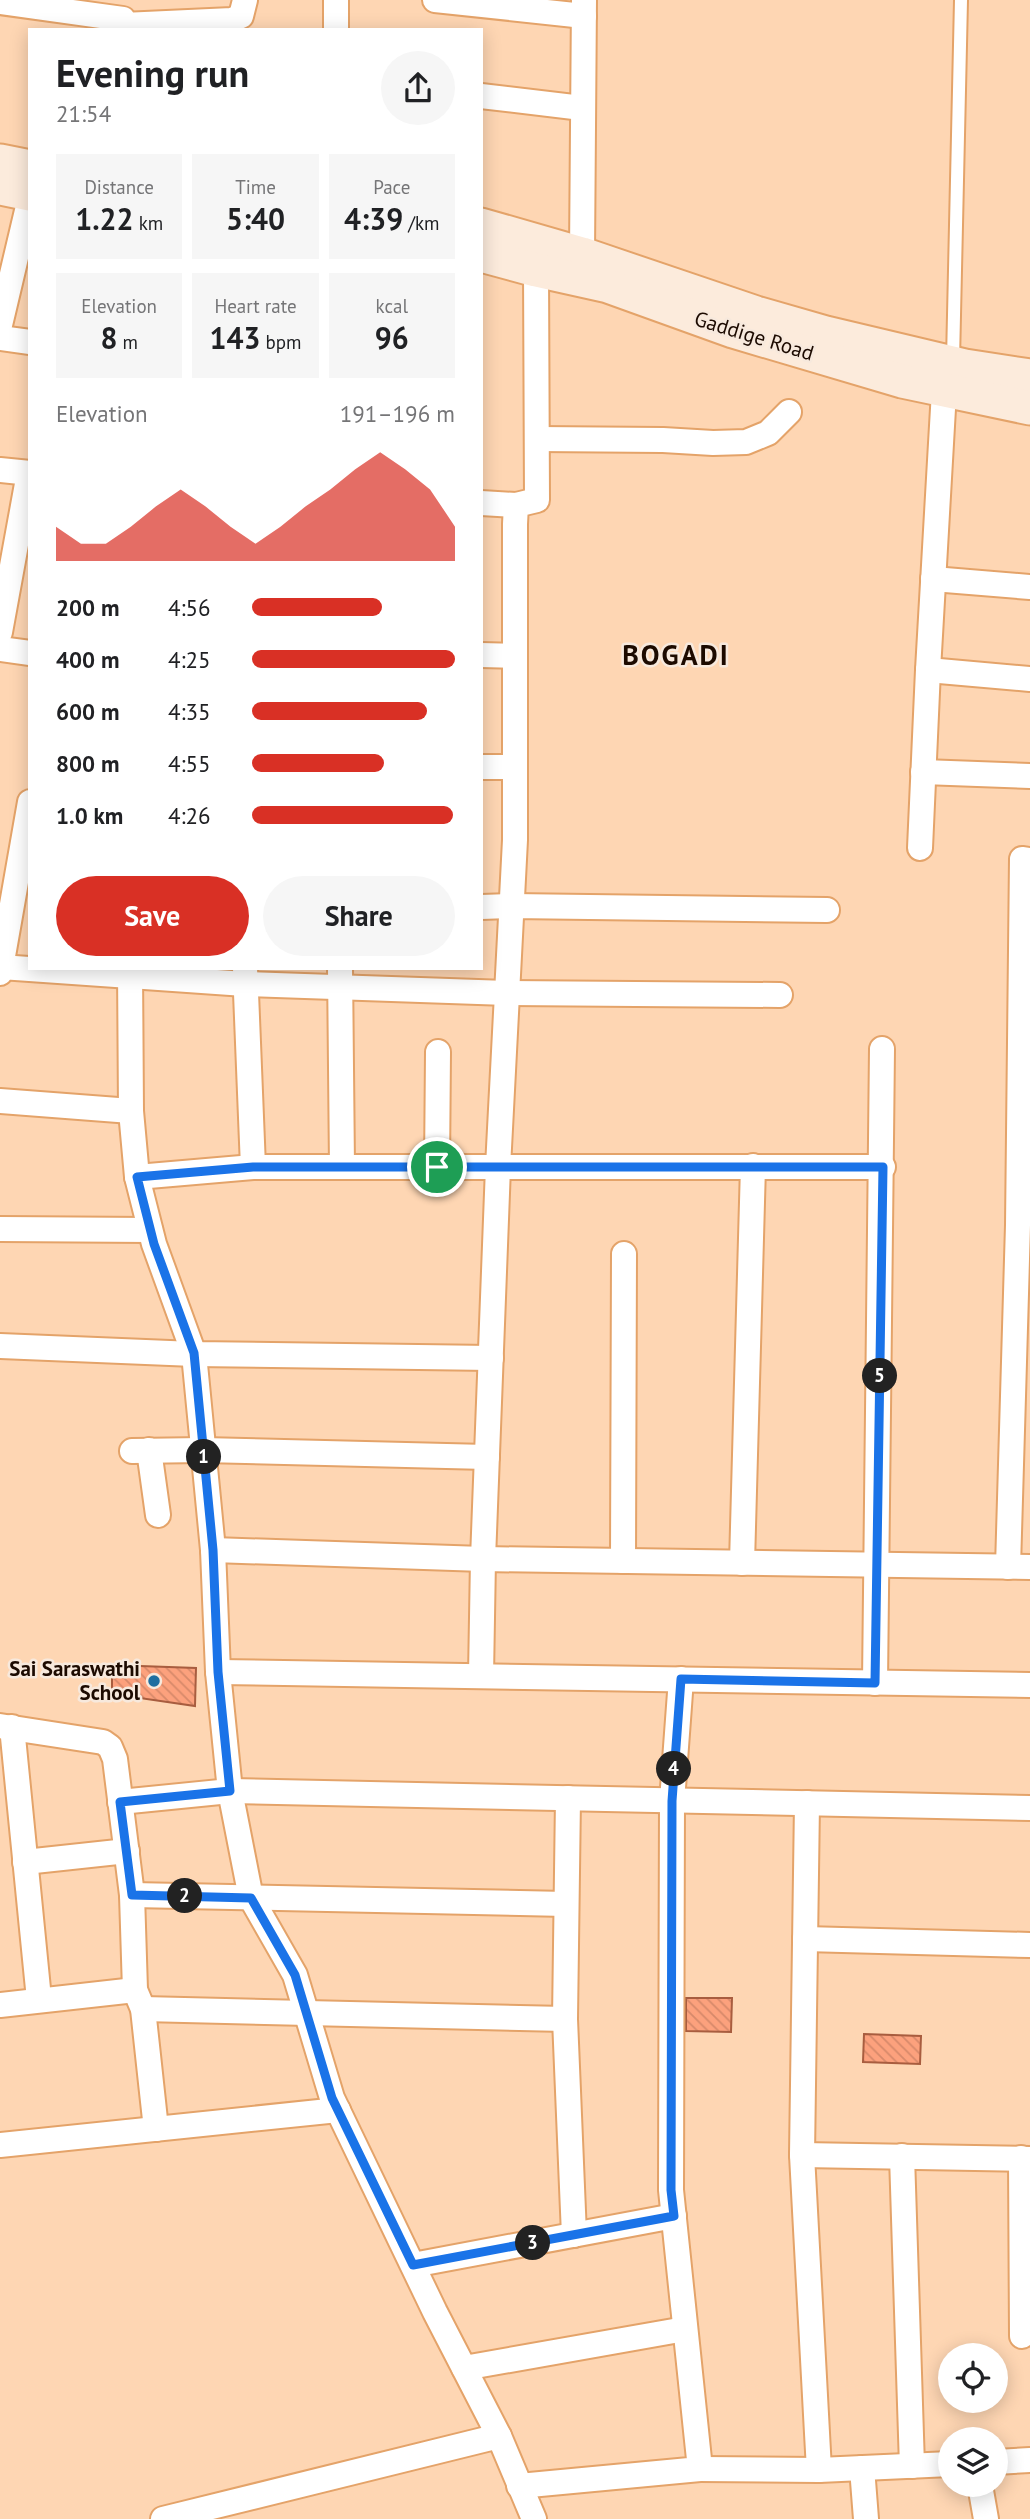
<!DOCTYPE html>
<html lang="en">
<head>
<meta charset="utf-8">
<style>
	body { margin:0; font-family:"PT Sans",sans-serif; background:#f6f6f6; color:#202124; height:100vh; display:flex; flex-direction:column; font-size:26px; white-space:nowrap }
	* { box-sizing:border-box; margin:0 }
	p { font-size:23px; color:#757577 }
	.icon { flex:none; width:38px; height:38px; fill:none; stroke:currentColor; stroke-width:2; stroke-linecap:round; stroke-linejoin:round }
	.map { position:relative; flex:1; overflow:hidden }
	.sheet { position:absolute; left:28px; top:28px; width:455px; height:942px; display:flex; flex-direction:column; background:#fff; border-radius:0px; box-shadow:0 4px 18px #0003 }
	.sheet>* { flex:none }
	.buttons { position:absolute; left:938px; top:2343px; display:grid; gap:14px }
	.buttons a { display:grid; place-items:center; width:70px; height:70px; border-radius:50%; background:#fff; box-shadow:0 4px 18px #0003; font-size:35px }
	.pin { position:absolute; display:grid; place-items:center; width:60px; height:60px; color:#fff; margin:-30px; border:4px solid #fff; border-radius:50%; box-shadow:0 2px 7px #0007 }
	.km { position:absolute; width:35px; height:35px; margin:-18px; border-radius:50%; background:#222; color:#fff; font-size:19px; line-height:35px; text-align:center }
	.round { display:grid; place-items:center; flex:none; width:74px; height:74px; border-radius:37px; background:#f6f6f6 }
	.head { display:flex; align-items:center; justify-content:space-between; height:119px; padding:0 28px }
	h1 { font-size:38px; font-weight:800; line-height:52px }
	.stats { display:grid; grid-template-columns:repeat(3,1fr); gap:10px; height:119px; padding:7px 28px }
	.stats div { display:grid; align-content:center; border-radius:0px; background:#f6f6f6; text-align:center }
	.stats b { font-size:30px; font-weight:800 }
	.stats small { font-size:19px; font-weight:400 }
	.stats p { font-size:19px }
	.chart { height:196px; padding:14px 28px }
	.chart p { display:flex; justify-content:space-between }
	.chart svg { width:100%; height:126px; margin-top:7px; fill:#d93025; opacity:.7 }
	.primary-button { display:flex; gap:14px; margin-top:auto; padding:14px 28px }
	.primary-button a { flex:1; height:80px; border-radius:42px; background:#d93025; color:#fff; font-size:28px; font-weight:800; line-height:80px; text-align:center }
	.primary-button a+a { background:#f6f6f6; color:#202124 }
	ul { padding:0 28px; list-style:none; font-size:23px }
	li { display:grid; grid-template-columns:112px 84px 1fr; align-items:center; height:52px }
	li i { height:18px; border-radius:9px; background:#d93025 }
	.map>svg:first-child { display:block }
	.building { fill:url(#building-back-hatch); stroke:#a85d3f; stroke-width:2 }
	.lines { fill:none; stroke-linecap:round; stroke-linejoin:round }
	.service-casing { stroke:#e4a369; stroke-width:16 }
	.minor-casing { stroke:#e4a369; stroke-width:28 }
	.secondary-casing { stroke:#e4a369; stroke-width:37 }
	.service { stroke:#fff; stroke-width:12 }
	.minor { stroke:#fff; stroke-width:24 }
	.secondary { stroke:#fcebdc; stroke-width:33 }
	.route-casing { stroke:#fff; stroke-width:14 }
	.route { stroke:#1a73e8; stroke-width:9 }
	.poi-dot { fill:#1f6ea0; stroke:#f7e9dd; stroke-width:2.5 }
	.labels { text-anchor:middle; stroke-width:5; stroke-linejoin:round; paint-order:stroke }
	.street-label { font-size:21px; fill:#1c0a00; stroke:#f7e9dd }
	.poi-label { font-size:21px; font-weight:bold; fill:#1c0a00; stroke:#f7e9dd; text-anchor:end }
	.district-label { font-size:28px; font-weight:bold; letter-spacing:2px; fill:#1c0a00; stroke:#f7e9dd }
</style>
</head>
<body>
<div class="map">
<svg width="1030" height="2519" viewBox="0 0 1030 2519">
	<defs>
		<pattern id="building-back-hatch" width="6" height="6" patternUnits="userSpaceOnUse" patternTransform="scale(1.75)"><rect width="6" height="6" fill="#fca17d"/><path d="M-1 5l2 2M0 0l6 6M5-1l2 2" fill="none" stroke="#d7896a"/></pattern>
	</defs>
	<rect width="100%" height="100%" fill="#fed6b3"/>
	<g class="building">
		<polygon points="112,1665 196,1668 195,1706 112,1694"/>
		<polygon points="686,1998 732,1998 731,2032 686,2031"/>
		<polygon points="864,2034 921,2036 920,2064 863,2062"/>
	</g>
	<g class="lines">
		<g class="service-casing">
			<polyline id="service" points="953,360 961,0"/>
		</g>
		<g class="minor-casing">
			<g id="minor">
				<polyline points="336,0 336,30"/>
				<polyline points="435,0 584,16"/>
				<polyline points="0,2 123,19"/>
				<polyline points="123,25 232,20 241,16 245,0"/>
				<polyline points="481,96 582,108"/>
				<polyline points="582,254 584,0"/>
				<polyline points="0,325 30,198"/>
				<polyline points="0,338 30,342"/>
				<polyline points="537,439 663,440 713,443 746,442 768,433 789,412"/>
				<polyline points="0,470 30,473"/>
				<polyline points="481,503 516,505"/>
				<polyline points="933,579 1030,587"/>
				<polyline points="0,632 29,473"/>
				<polyline points="0,649 30,653"/>
				<polyline points="481,655 515,656"/>
				<polyline points="928,670 1030,679"/>
				<polyline points="481,767 514,767"/>
				<polyline points="923,772 1030,776"/>
				<polyline points="920,848 928,670 944,391"/>
				<polyline points="481,907 512,906 827,910"/>
				<polyline points="0,967 245,984 507,993 780,995"/>
				<polyline points="130,968 131,1111 137,1177 154,1244 194,1354 213,1550 218,1672 230,1791 251,1898 295,1975 332,2098 435,2312 499,2436 534,2519"/>
				<polyline points="245,968 253,1167"/>
				<polyline points="340,968 342,1167"/>
				<polyline points="0,973 30,802"/>
				<polyline points="0,1101 131,1111"/>
				<polyline points="437,1167 438,1052"/>
				<polyline points="137,1177 253,1167 883,1167"/>
				<polyline points="0,1229 150,1230"/>
				<polyline points="0,1346 194,1354 491,1358"/>
				<polyline points="149,1450 158,1515"/>
				<polyline points="132,1451 203,1450 487,1457"/>
				<polyline points="213,1550 483,1559 1030,1567"/>
				<polyline points="623,1561 624,1254"/>
				<polyline points="742,1563 753,1166"/>
				<polyline points="1008,1567 1018,1225 1022,859 1030,860"/>
				<polyline points="218,1672 1030,1685"/>
				<polyline points="481,1676 483,1559 498,1167 515,840 515,524 516,505 537,500 536,270"/>
				<polyline points="875,1683 882,1049"/>
				<polyline points="0,1726 103,1742 110,1747 115,1759 132,1895 135,1990 143,2009 156,2129"/>
				<polyline points="12,1727 39,1999"/>
				<polyline points="120,1802 230,1791 1030,1808"/>
				<polyline points="807,1803 802,2155 819,2470"/>
				<polyline points="25,1862 127,1851"/>
				<polyline points="132,1895 566,1904"/>
				<polyline points="805,1939 1030,1945"/>
				<polyline points="0,2005 135,1990"/>
				<polyline points="143,2009 565,2019 568,1798"/>
				<polyline points="565,2019 574,2235"/>
				<polyline points="0,2145 338,2110"/>
				<polyline points="802,2155 1030,2159"/>
				<polyline points="902,2156 912,2466"/>
				<polyline points="1021,2158 1022,2336"/>
				<polyline points="413,2265 674,2216"/>
				<polyline points="464,2368 685,2329"/>
				<polyline points="996,2462 1030,2460"/>
				<polyline points="862,2468 866,2519"/>
				<polyline points="700,2469 819,2470 950,2464"/>
				<polyline points="980,2485 986,2519"/>
				<polyline points="519,2486 700,2469 671,2190 672,1801 681,1679"/>
				<polyline points="163,2519 499,2436"/>
			</g>
		</g>
		<g class="secondary-casing">
			<g id="secondary">
				<polyline points="0,161 30,167"/>
				<polyline points="0,188 30,194"/>
				<polyline points="481,225 582,254 756,313 826,333 965,366 1030,376"/>
				<polyline points="481,255 536,270 608,286 733,331 902,381 1030,408"/>
			</g>
		</g>
		<use href="#service" class="service"/>
		<use href="#minor" class="minor"/>
		<use href="#secondary" class="secondary"/>
	</g>
	<g class="lines">
		<g class="route-casing">
			<polygon id="route" points="253,1167 883,1167 875,1683 681,1679 672,1801 671,2190 674,2216 413,2265 332,2098 295,1975 251,1898 132,1895 120,1802 230,1791 218,1672 213,1550 194,1353 154,1244 137,1177"/>
		</g>
		<use href="#route" class="route"/>
	</g>
	<circle class="poi-dot" cx="154" cy="1681" r="7"/>
	<g class="labels">
		<g class="street-label">
			<text transform="translate(754 336) rotate(17)" y="7">Gaddige Road</text>
		</g>
		<g class="poi-label">
			<text x="140" y="1676">Sai Saraswathi<tspan x="140" dy="24">School</tspan></text>
		</g>
		<g class="district-label">
			<text x="676" y="665">BOGADI</text>
		</g>
	</g>
</svg>
<div class="buttons">
<a><svg class="icon" aria-label="locate" viewBox="0 0 24 24"><circle cx="12" cy="12" r="6"/><path d="M12 2v4M12 18v4M2 12h4M18 12h4"/></svg></a>
<a><svg class="icon" aria-label="layers" viewBox="0 0 24 24"><path d="M12 4l9 5-9 5-9-5zM3 14l9 5 9-5"/></svg></a>
</div>
<div class="pin" style="left:437px;top:1167px;background:#1e9e55"><svg class="icon" aria-label="arrive" viewBox="0 0 24 24"><path d="M6 21V4h12l-3 4 3 4H6"/></svg></div>
<b class="km" style="left:204px;top:1457px">1</b>
<b class="km" style="left:185px;top:1896px">2</b>
<b class="km" style="left:533px;top:2243px">3</b>
<b class="km" style="left:674px;top:1769px">4</b>
<b class="km" style="left:880px;top:1376px">5</b>
<section class="sheet">
<div class="head"><div><h1>Evening run</h1><p>21:54</p></div><a class="round"><svg class="icon" aria-label="share" viewBox="0 0 24 24"><path d="M12 15V3M7 8l5-5 5 5M5 13v7h14v-7"/></svg></a></div>
<div class="stats">
<div><p>Distance</p><b>1.22<small> km</small></b></div>
<div><p>Time</p><b>5:40</b></div>
<div><p>Pace</p><b>4:39<small> /km</small></b></div>
</div>
<div class="stats">
<div><p>Elevation</p><b>8<small> m</small></b></div>
<div><p>Heart rate</p><b>143<small> bpm</small></b></div>
<div><p>kcal</p><b>96</b></div>
</div>
<div class="chart"><p><span>Elevation</span>191–196 m</p>
<svg viewBox="0 0 160 44" preserveAspectRatio="none"><path d="M0 44V32L10 38L20 38L30 32L40 25L50 19L60 25L70 32L80 38L90 32L100 25L110 19L120 12L130 6L140 12L150 19L160 32V44z"/></svg>
</div>
<ul>
<li><b>200 m</b>4:56<i style="width:64%"></i></li>
<li><b>400 m</b>4:25<i style="width:100%"></i></li>
<li><b>600 m</b>4:35<i style="width:86%"></i></li>
<li><b>800 m</b>4:55<i style="width:65%"></i></li>
<li><b>1.0 km</b>4:26<i style="width:99%"></i></li>
</ul>
<div class="primary-button"><a>Save</a><a>Share</a></div>
</section>
</div>
</body>
</html>
